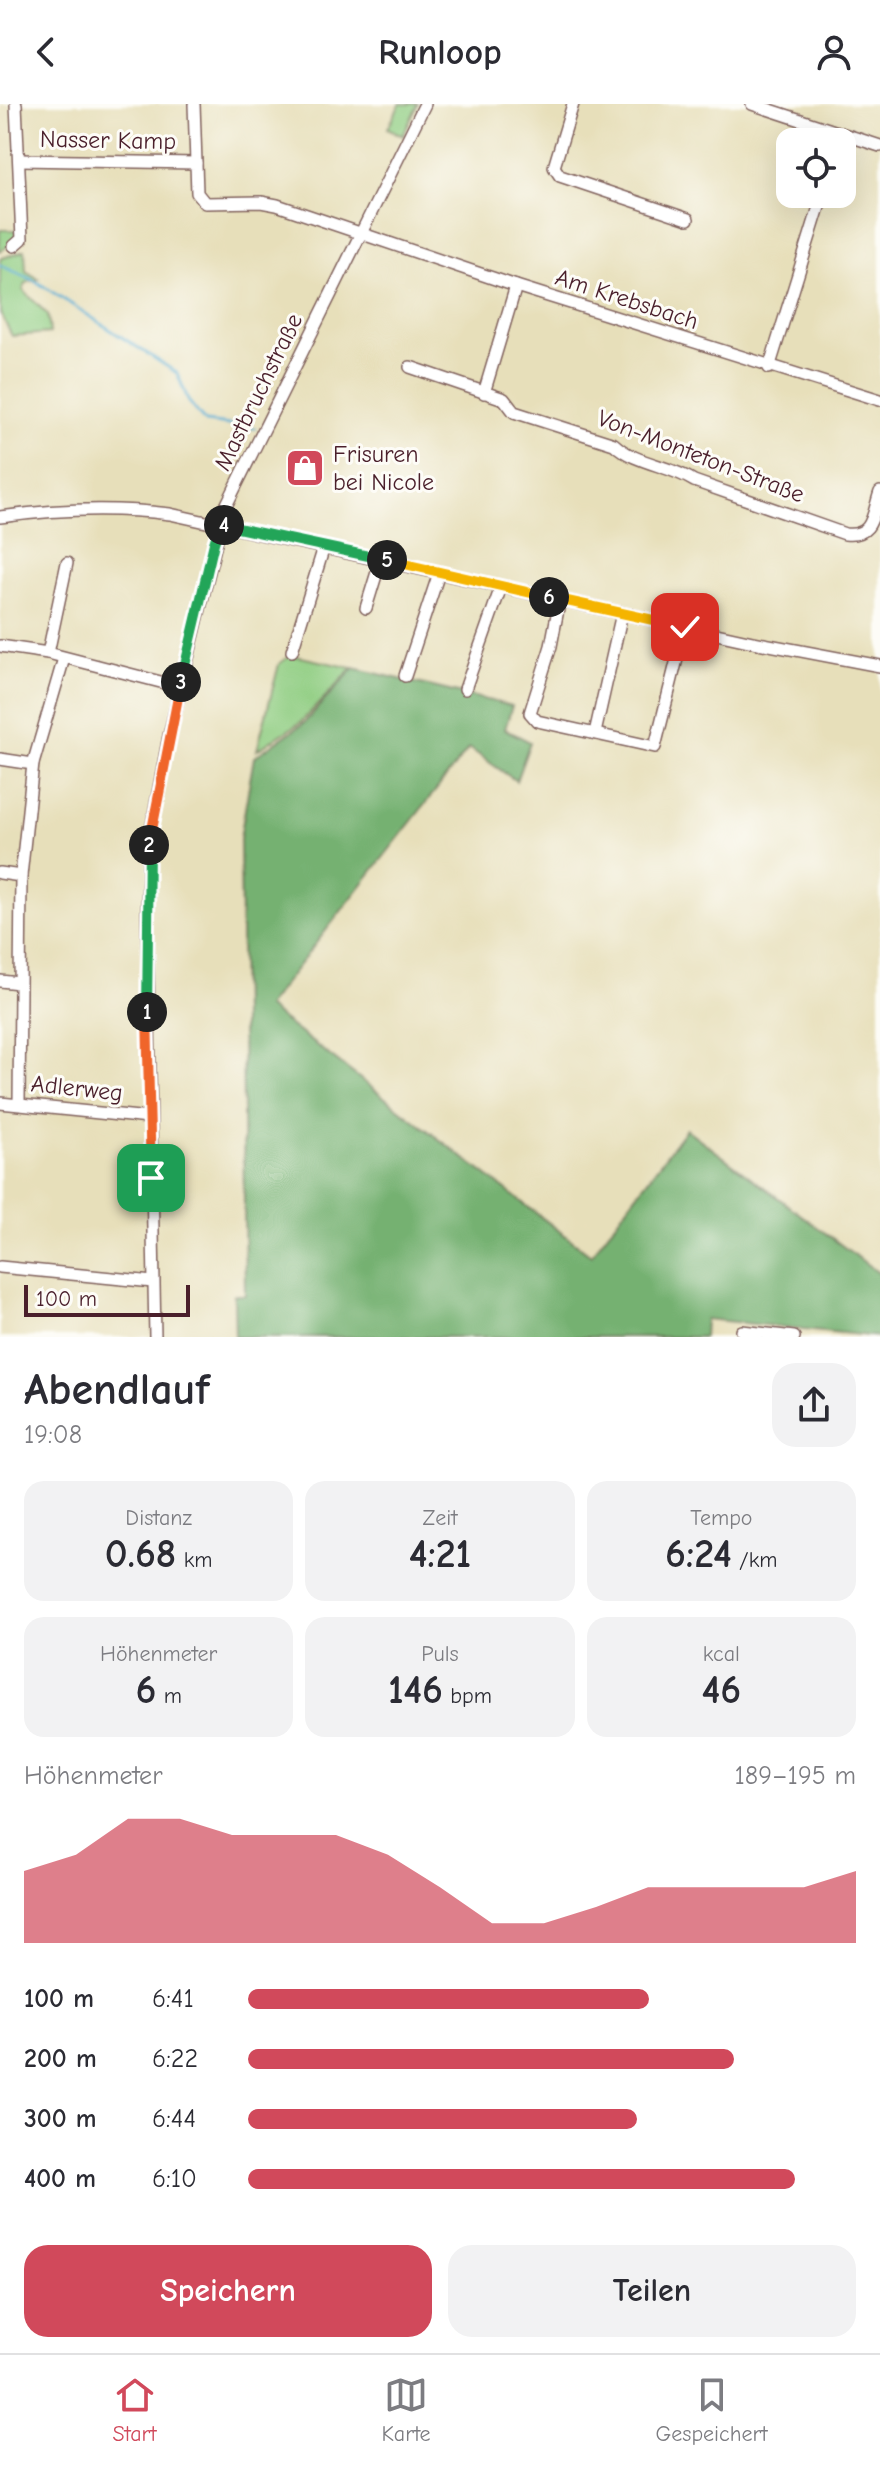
<!DOCTYPE html>
<html lang="de">
<head>
<meta charset="utf-8">
<style>
	body { margin:0; font-family:"Comic Neue",sans-serif; background:#f2f2f3; color:#2b2b33; height:100vh; display:flex; flex-direction:column; font-size:30px; white-space:nowrap }
	* { box-sizing:border-box; margin:0 }
	p { font-size:26px; color:#7c7c81 }
	.icon { flex:none; width:44px; height:44px; fill:none; stroke:currentColor; stroke-width:2; stroke-linecap:round; stroke-linejoin:round }
	.map { position:relative; height:1233px; overflow:hidden }
	.drawer { display:flex; flex-direction:column; background:#fff; flex:1 }
	.drawer>* { flex:none }
	.fabs { position:absolute; left:776px; top:24px; display:grid; gap:16px }
	.fabs a { display:grid; place-items:center; width:80px; height:80px; border-radius:16px; background:#fff; box-shadow:0 8px 32px #0002; font-size:40px }
	.scale { position:absolute; left:24px; bottom:20px; width:166px; box-sizing:border-box; padding-left:8px; border:4px solid #4a1f2b; border-top:0; font-size:22px; line-height:28px; white-space:nowrap; color:#4a1f2b; -webkit-text-stroke:6px #fdfcf7; paint-order:stroke }
	.pin { position:absolute; display:grid; place-items:center; width:68px; height:68px; color:#fff; margin:-34px; border-radius:16px; box-shadow:0 4px 12px #0006 }
	.km { position:absolute; width:40px; height:40px; margin:-20px; border-radius:50%; background:#222; color:#fff; font-size:22px; line-height:40px; text-align:center }
	.round { display:grid; place-items:center; flex:none; width:84px; height:84px; border-radius:24px; background:#f2f2f3 }
	.overview { display:flex; align-items:center; justify-content:space-between; height:136px; padding:0 24px }
	h1 { font-size:44px; font-weight:700; line-height:60px }
	.metrics { display:grid; grid-template-columns:repeat(3,1fr); gap:12px; height:136px; padding:8px 24px }
	.metrics div { display:grid; align-content:center; border-radius:20px; background:#f2f2f3; text-align:center }
	.metrics b { font-size:40px; font-weight:700 }
	.metrics small { font-size:22px; font-weight:400 }
	.metrics p { font-size:22px }
	.chart { height:224px; padding:16px 24px }
	.chart p { display:flex; justify-content:space-between }
	.chart svg { width:100%; height:144px; margin-top:8px; fill:#d1495b; opacity:.7 }
	.primary-button { display:flex; gap:16px; margin-top:auto; padding:16px 24px }
	.primary-button a { flex:1; height:92px; border-radius:24px; background:#d1495b; color:#fff; font-size:32px; font-weight:700; line-height:92px; text-align:center }
	.primary-button a+a { background:#f2f2f3; color:#2b2b33 }
	ul { padding:0 24px; list-style:none; font-size:26px }
	li { display:grid; grid-template-columns:128px 96px 1fr; align-items:center; height:60px }
	li i { height:20px; border-radius:10px; background:#d1495b }
	header { display:flex; justify-content:space-between; align-items:center; height:104px; padding:0 24px; background:#fff; font-size:36px; font-weight:700 }
	.tab-bar { display:flex; justify-content:space-around; align-items:center; height:112px; border-top:2px solid #e1e1e2; background:#fff; font-size:22px; color:#7c7c81 }
	.tab-bar a { display:grid; justify-items:center; gap:4px }
	.tab-bar .active { color:#d1495b }
	.map>svg:first-child { display:block }
	.green { fill:#91ce83; stroke:#6e7657; stroke-width:2 }
	.forest { fill:#74b171; stroke:#5f684e; stroke-width:2 }
	.lines { fill:none; stroke-linecap:round; stroke-linejoin:round }
	.stream { stroke:#50a9cd; stroke-width:3 }
	.minor-casing { stroke:#81625d; stroke-width:14 }
	.minor { stroke:#fff; stroke-width:11 }
	.split-1-casing { stroke:#fff; stroke-width:16 }
	.split-2-casing { stroke:#fff; stroke-width:16 }
	.split-3-casing { stroke:#fff; stroke-width:16 }
	.split-4-casing { stroke:#fff; stroke-width:16 }
	.split-5-casing { stroke:#fff; stroke-width:16 }
	.split-6-casing { stroke:#fff; stroke-width:16 }
	.split-7-casing { stroke:#fff; stroke-width:16 }
	.split-1 { stroke:#f0652b; stroke-width:10 }
	.split-2 { stroke:#22a559; stroke-width:10 }
	.split-3 { stroke:#f0652b; stroke-width:10 }
	.split-4 { stroke:#22a559; stroke-width:10 }
	.split-5 { stroke:#22a559; stroke-width:10 }
	.split-6 { stroke:#f5b400; stroke-width:10 }
	.split-7 { stroke:#f5b400; stroke-width:10 }
	.labels { text-anchor:middle; stroke-width:6; stroke-linejoin:round; paint-order:stroke }
	.street-label { font-size:24px; fill:#4a1f2b; stroke:#fdfcf7 }
	.poi-label { font-size:24px; fill:#4a1f2b; stroke:#fdfcf7; text-anchor:start }
</style>
</head>
<body>
<header><svg class="icon" aria-label="back" viewBox="0 0 24 24"><path d="M15 5l-7 7 7 7"/></svg>Runloop<svg class="icon" aria-label="person" viewBox="0 0 24 24"><circle cx="12" cy="8" r="4"/><path d="M4 21q1-7 8-7t8 7"/></svg></header>
<div class="map">
<svg width="880" height="1233" viewBox="0 0 880 1233">
	<rect width="100%" height="100%" fill="#fdfcf7"/>
	<filter id="ink" filterUnits="userSpaceOnUse"><feTurbulence type="fractalNoise" baseFrequency=".0125" numOctaves="2"/><feDisplacementMap in="SourceGraphic" scale="16" xChannelSelector="R" yChannelSelector="G"/><feConvolveMatrix kernelMatrix="1 2 1 2 8 2 1 2 1" color-interpolation-filters="sRGB"/></filter>
	<filter id="wash" filterUnits="userSpaceOnUse"><feTurbulence type="fractalNoise" baseFrequency=".006" numOctaves="4" result="noise"/><feDisplacementMap in="SourceGraphic" scale="32" xChannelSelector="R" yChannelSelector="G"/><feGaussianBlur stdDeviation="1.8" result="paint"/><feColorMatrix in="noise" values="0 0 0 0 0 0 0 0 0 0 0 0 0 0 0 0 0 1.4 0 .05"/><feComposite in="paint" operator="in"/></filter>
	<g filter="url(#wash)">
		<rect width="100%" height="100%" fill="#e7dfba"/>
		<g class="green">
			<polygon points="400,0 418,0 403,32 388,24"/>
			<polygon points="0,126 16,126 17,137 0,147"/>
			<polygon points="25,146 26,167 39,175 26,179 23,186 48,211 50,229 12,232 0,209 0,155"/>
			<polygon points="291,551 353,564 301,618 257,646 279,560"/>
		</g>
		<polygon class="forest" points="354,564 512,602 505,625 530,638 516,677 469,644 266,903 591,1151 686,1025 880,1170 880,1233 705,1215 704,1233 235,1233 234,1191 245,1191 240,734 254,653 304,619"/>
		<g class="lines">
			<polyline class="stream" points="0,161 37,178 177,269 189,298 205,318 255,324"/>
		</g>
	</g>
	<g filter="url(#ink)">
		<g class="lines">
			<g class="minor-casing">
				<g id="minor">
					<polyline points="194,0 196,59"/>
					<polyline points="573,0 554,63 560,72 688,115"/>
					<polyline points="752,0 880,42"/>
					<polyline points="19,56 196,59 197,89 205,99 261,98 277,101 516,182 880,296"/>
					<polyline points="14,142 22,135 16,0"/>
					<path d="M410,263L504,295L514,308L614,340C635,360 670,361 694,377L845,430C874,433 872,411 880,388"/>
					<polyline points="769,264 823,90"/>
					<polyline points="484,289 516,182"/>
					<path d="M0,413C57,405 113,403 170,410L753,538L880,562"/>
					<polyline points="560,495 551,542 530,609 537,617 655,643 685,523"/>
					<polyline points="366,504 381,455"/>
					<polyline points="0,542 48,549 180,583"/>
					<polyline points="292,547 324,443"/>
					<polyline points="48,549 67,459"/>
					<polyline points="405,572 439,469"/>
					<polyline points="465,585 501,483"/>
					<polyline points="595,629 622,509"/>
					<polyline points="0,655 33,660"/>
					<polyline points="0,769 21,772"/>
					<polyline points="0,877 19,879"/>
					<polyline points="0,999 149,1014"/>
					<polyline points="19,1000 21,772 33,660 64,554"/>
					<polyline points="0,1163 153,1178"/>
					<polyline points="742,1227 794,1233"/>
					<polyline points="155,1233 147,809 149,737 169,632 224,406 425,0"/>
				</g>
			</g>
			<use href="#minor" class="minor"/>
		</g>
	</g>
	<g class="lines" filter="url(#ink)">
		<g class="split-1-casing">
			<polyline id="split-1" points="147,908 151,1074"/>
		</g>
		<g class="split-2-casing">
			<polyline id="split-2" points="147,908 149,741"/>
		</g>
		<g class="split-3-casing">
			<polyline id="split-3" points="149,741 181,578"/>
		</g>
		<g class="split-4-casing">
			<polyline id="split-4" points="181,578 214,439 220,421 224,421"/>
		</g>
		<g class="split-5-casing">
			<polyline id="split-5" points="224,421 387,456"/>
		</g>
		<g class="split-6-casing">
			<polyline id="split-6" points="387,456 549,493"/>
		</g>
		<g class="split-7-casing">
			<polyline id="split-7" points="549,493 685,523"/>
		</g>
		<use href="#split-1" class="split-1"/>
		<use href="#split-2" class="split-2"/>
		<use href="#split-3" class="split-3"/>
		<use href="#split-4" class="split-4"/>
		<use href="#split-5" class="split-5"/>
		<use href="#split-6" class="split-6"/>
		<use href="#split-7" class="split-7"/>
	</g>
	<defs>
		<g id="shop-square" transform="scale(2)"><rect x="-9" y="-9" width="18" height="18" rx="4" fill="#d1495b" stroke="#fdfcf7"/><path d="M-5-2.5h2.3a2.7 3.5 0 0 1 5.4 0H5L5.5 6h-11ZM-1.5-2.5h3a1.5 2.3 0 0 0-3 0Z" fill="#fff"/></g>
	</defs>
	<g fill-rule="evenodd">
		<use href="#shop-square" x="305" y="364"/>
	</g>
	<g class="labels">
		<g class="street-label">
			<text transform="translate(108 36) rotate(1)" y="8">Nasser Kamp</text>
			<text transform="translate(627 195) rotate(18)" y="8">Am Krebsbach</text>
			<text transform="translate(258 288) rotate(-64)" y="8">Mastbruchstraße</text>
			<text transform="translate(701 352) rotate(21)" y="8">Von-Monteton-Straße</text>
			<text transform="translate(77 984) rotate(6)" y="8">Adlerweg</text>
		</g>
		<g class="poi-label">
			<text x="333" y="358">Frisuren<tspan x="333" dy="28">bei Nicole</tspan></text>
		</g>
	</g>
</svg>
<div class="fabs">
<a><svg class="icon" aria-label="locate" viewBox="0 0 24 24"><circle cx="12" cy="12" r="6"/><path d="M12 2v4M12 18v4M2 12h4M18 12h4"/></svg></a>
</div>
<div class="scale">100 m</div>
<div class="pin" style="left:151px;top:1074px;background:#1e9e55"><svg class="icon" aria-label="arrive" viewBox="0 0 24 24"><path d="M6 21V4h12l-3 4 3 4H6"/></svg></div>
<div class="pin" style="left:685px;top:523px;background:#d93025"><svg class="icon" aria-label="check" viewBox="0 0 24 24"><path d="M5 12l5 5 9-10"/></svg></div>
<b class="km" style="left:147px;top:908px">1</b>
<b class="km" style="left:149px;top:741px">2</b>
<b class="km" style="left:181px;top:578px">3</b>
<b class="km" style="left:224px;top:421px">4</b>
<b class="km" style="left:387px;top:456px">5</b>
<b class="km" style="left:549px;top:493px">6</b>
</div>
<section class="drawer">
<div class="overview"><div><h1>Abendlauf</h1><p>19:08</p></div><a class="round"><svg class="icon" aria-label="share" viewBox="0 0 24 24"><path d="M12 15V3M7 8l5-5 5 5M5 13v7h14v-7"/></svg></a></div>
<div class="metrics">
<div><p>Distanz</p><b>0.68<small> km</small></b></div>
<div><p>Zeit</p><b>4:21</b></div>
<div><p>Tempo</p><b>6:24<small> /km</small></b></div>
</div>
<div class="metrics">
<div><p>Höhenmeter</p><b>6<small> m</small></b></div>
<div><p>Puls</p><b>146<small> bpm</small></b></div>
<div><p>kcal</p><b>46</b></div>
</div>
<div class="chart"><p><span>Höhenmeter</span>189–195 m</p>
<svg viewBox="0 0 160 44" preserveAspectRatio="none"><path d="M0 44V22L10 17L20 6L30 6L40 11L50 11L60 11L70 17L80 27L90 38L100 38L110 33L120 27L130 27L140 27L150 27L160 22V44z"/></svg>
</div>
<ul>
<li><b>100 m</b>6:41<i style="width:66%"></i></li>
<li><b>200 m</b>6:22<i style="width:80%"></i></li>
<li><b>300 m</b>6:44<i style="width:64%"></i></li>
<li><b>400 m</b>6:10<i style="width:90%"></i></li>
</ul>
<div class="primary-button"><a>Speichern</a><a>Teilen</a></div>
</section>
<nav class="tab-bar">
<a class="active"><svg class="icon" aria-label="home" viewBox="0 0 24 24"><path d="M3 11l9-7 9 7M6 9v11h12V9"/></svg>Start</a>
<a><svg class="icon" aria-label="map" viewBox="0 0 24 24"><path d="M3 6l6-2 6 2 6-2v14l-6 2-6-2-6 2zM9 4v14M15 6v14"/></svg>Karte</a>
<a><svg class="icon" aria-label="saved" viewBox="0 0 24 24"><path d="M7 4h10v16l-5-4-5 4z"/></svg>Gespeichert</a>
</nav>
</body>
</html>
